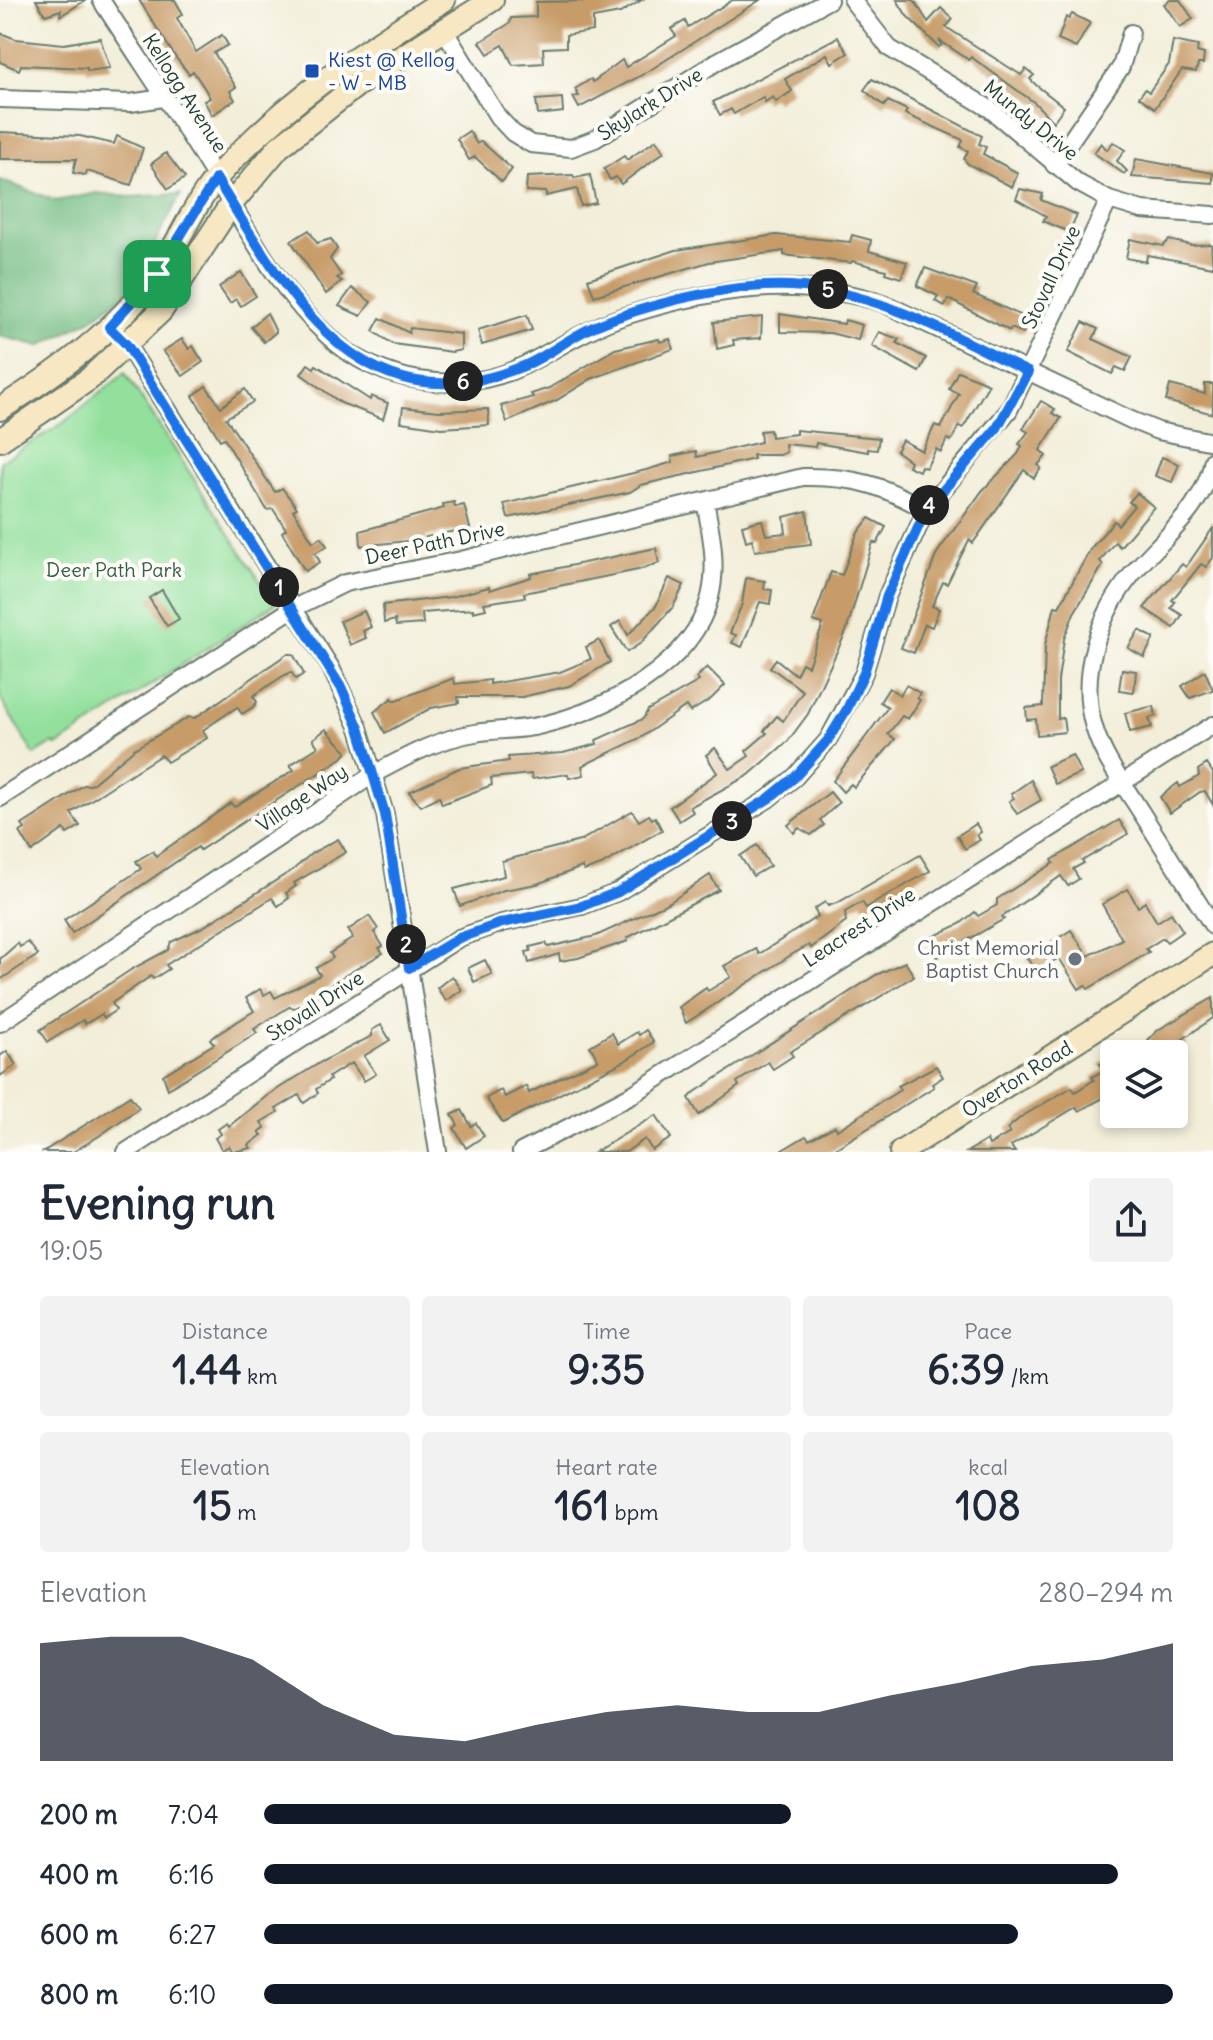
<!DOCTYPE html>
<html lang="en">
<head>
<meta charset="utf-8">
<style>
	body { margin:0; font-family:Delius,sans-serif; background:#f2f2f3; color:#1f2937; height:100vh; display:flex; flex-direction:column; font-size:30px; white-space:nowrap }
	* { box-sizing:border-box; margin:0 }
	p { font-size:26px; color:#747a83 }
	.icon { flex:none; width:44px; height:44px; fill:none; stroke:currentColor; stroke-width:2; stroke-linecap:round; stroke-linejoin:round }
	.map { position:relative; height:1152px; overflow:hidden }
	.panel { display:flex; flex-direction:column; background:#fff; flex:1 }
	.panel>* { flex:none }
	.buttons { position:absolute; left:1100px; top:1040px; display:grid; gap:16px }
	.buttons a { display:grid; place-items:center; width:88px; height:88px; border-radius:8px; background:#fff; box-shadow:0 4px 12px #0003; font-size:40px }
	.pin { position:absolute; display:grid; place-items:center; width:68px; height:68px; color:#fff; margin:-34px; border-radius:16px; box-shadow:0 4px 12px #0006 }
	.km { position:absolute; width:40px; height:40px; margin:-20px; border-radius:50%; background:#222; color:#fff; font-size:22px; line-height:40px; text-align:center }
	.round { display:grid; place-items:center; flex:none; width:84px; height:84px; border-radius:8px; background:#f2f2f3 }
	.head { display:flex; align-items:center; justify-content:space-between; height:136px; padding:0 40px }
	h1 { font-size:44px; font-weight:800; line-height:60px }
	.figures { display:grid; grid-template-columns:repeat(3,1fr); gap:12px; height:136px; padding:8px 40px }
	.figures div { display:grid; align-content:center; border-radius:8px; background:#f2f2f3; text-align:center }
	.figures b { font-size:40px; font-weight:800 }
	.figures small { font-size:22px; font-weight:400 }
	.figures p { font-size:22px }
	.chart { height:224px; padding:16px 40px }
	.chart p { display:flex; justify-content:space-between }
	.chart svg { width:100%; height:144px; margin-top:8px; fill:#111827; opacity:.7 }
	ul { padding:0 40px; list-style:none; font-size:26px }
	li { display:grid; grid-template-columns:128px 96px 1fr; align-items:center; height:60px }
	li i { height:20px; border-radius:10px; background:#111827 }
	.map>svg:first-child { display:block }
	.green { fill:#93e09d; stroke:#598e68; stroke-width:2 }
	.forest { fill:#76be84; stroke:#4a7e5c; stroke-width:2 }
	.building { fill:#c89c69 }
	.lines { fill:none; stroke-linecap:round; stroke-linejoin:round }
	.street-casing { stroke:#697b6e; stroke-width:20 }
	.secondary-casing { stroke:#697b6e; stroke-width:26 }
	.street { stroke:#fff; stroke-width:16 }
	.secondary { stroke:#f7e8c3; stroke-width:22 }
	.route-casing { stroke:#fff; stroke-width:16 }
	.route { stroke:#1a73e8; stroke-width:10 }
	.transit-dot { fill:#1a4fb4; stroke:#fdfcf7; stroke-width:3 }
	.worship-dot { fill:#6b7280; stroke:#fdfcf7; stroke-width:3 }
	.labels { text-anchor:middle; stroke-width:8; stroke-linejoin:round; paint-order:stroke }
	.transit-label { font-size:20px; fill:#164399; stroke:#fdfcf7; text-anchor:start }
	.street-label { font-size:20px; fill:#1f3d34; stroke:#fdfcf7 }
	.park-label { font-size:20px; fill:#365e49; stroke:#fdfcf7 }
	.worship-label { font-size:20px; fill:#5b616d; stroke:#fdfcf7; text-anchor:end }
</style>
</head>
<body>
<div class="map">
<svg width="1213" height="1152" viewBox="0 0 1213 1152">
	<rect width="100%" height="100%" fill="#fdfcf7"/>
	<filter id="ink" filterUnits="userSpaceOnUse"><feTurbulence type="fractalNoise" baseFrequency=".0125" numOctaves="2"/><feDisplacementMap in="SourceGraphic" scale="16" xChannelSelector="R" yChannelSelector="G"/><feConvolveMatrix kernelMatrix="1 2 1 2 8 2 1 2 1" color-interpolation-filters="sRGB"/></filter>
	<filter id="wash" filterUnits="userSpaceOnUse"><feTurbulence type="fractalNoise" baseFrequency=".006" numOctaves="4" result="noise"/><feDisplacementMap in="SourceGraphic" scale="32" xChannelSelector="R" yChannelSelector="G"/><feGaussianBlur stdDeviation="1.8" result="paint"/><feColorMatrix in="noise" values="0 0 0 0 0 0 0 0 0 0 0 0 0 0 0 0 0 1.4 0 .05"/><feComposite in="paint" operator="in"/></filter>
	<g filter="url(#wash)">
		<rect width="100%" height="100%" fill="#f2eed9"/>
		<polygon class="green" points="125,373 275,604 57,746 54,743 34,755 0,698 0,462 63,423"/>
		<polygon class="forest" points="0,180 56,201 97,193 129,197 181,194 129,291 89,321 40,346 0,336"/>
		<g id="blocks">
			<g class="building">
				<polygon points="36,0 86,0 60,16 61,10 45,15"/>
				<polygon points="139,0 175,0 183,14 177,18 196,52 222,35 228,45 214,53 236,87 230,91 235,100 212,115 204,101 210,98 205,89 193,71 189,74 176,58"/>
				<polygon points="642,0 620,13 593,18 593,31 566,35 566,47 543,48 544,63 513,65 503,45 488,54 480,42 510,23 511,18 536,17 536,2"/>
				<polygon points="733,0 760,0 644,74 579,108 573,97 579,96 575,89 591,79 593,82 622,60 626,67 676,36 671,29 685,21 688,27"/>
				<polygon points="897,0 914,0 928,22 941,8 953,19 946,27 1021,75 1026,69 1034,75 1030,79 1036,85 1064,107 1053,122 1035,103 971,57 969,60 939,40 942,45 939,47 907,16"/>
				<polygon points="1170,0 1180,0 1193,19 1180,27 1164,4"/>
				<polygon points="1072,14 1090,23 1076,48 1058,40 1066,17 1069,19"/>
				<polygon points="0,33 16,39 64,44 100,38 110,68 87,71 87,68 21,65 19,70 0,62"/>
				<polygon points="838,37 848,53 832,63 827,54 785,79 792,91 776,102 773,97 765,102 763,97 734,114 731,109 720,115 713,102"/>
				<polygon points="1173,41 1198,46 1197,52 1204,54 1203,64 1198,64 1196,72 1182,70 1155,108 1139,97 1145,89 1149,92 1169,64"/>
				<polygon points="872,79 982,136 979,144 986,147 983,154 1018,173 1012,187 968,164 964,159 968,151 960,147 963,140 905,114 907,110 888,101 884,106 864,90"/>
				<polygon points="562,98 563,112 538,115 536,100"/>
				<polygon points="469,131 477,144 481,141 512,169 502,182 475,157 469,160 457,139"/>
				<polygon points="0,132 80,136 114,144 117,136 143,148 131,185 87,171 86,175 73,173 76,159 0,159"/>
				<polygon points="656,140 664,152 621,184 616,177 610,180 604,169 624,156 627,160"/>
				<polygon points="1113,142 1125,150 1117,161 1127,171 1124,174 1094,153 1101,143 1107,150"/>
				<polygon points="166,153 185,178 168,189 151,164"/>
				<polygon points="1136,159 1213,173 1213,183 1132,177"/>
				<polygon points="573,175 574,178 590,175 596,203 581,206 577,189 546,196 546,192 526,191 527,177"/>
				<polygon points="1020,189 1043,194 1041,200 1077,215 1069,232 1043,221 1046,216 1016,199"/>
				<polygon points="309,230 317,243 331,239 337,249 330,259 341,275 337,278 342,281 326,294 291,241"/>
				<polygon points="776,235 850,242 852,235 871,240 869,251 907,262 901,278 885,273 886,270 852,261 851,263 784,255 784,251 709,262 594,296 588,279 676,250"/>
				<polygon points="1130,239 1163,246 1169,240 1191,245 1211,244 1213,267 1147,255 1146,262 1126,258"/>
				<polygon points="925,268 977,287 973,294 1029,319 1023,333 1011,328 1010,331 948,299 945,306 935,301 938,296 917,286"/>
				<polygon points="241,272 256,296 241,306 236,299 230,303 219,287"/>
				<polygon points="352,288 371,302 361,316 339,306"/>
				<polygon points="267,313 276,332 264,342 251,327"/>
				<polygon points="780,314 844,324 845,320 862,325 858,340 830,333 780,332"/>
				<polygon points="527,315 532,330 482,345 478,330"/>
				<polygon points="762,317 761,338 733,340 734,345 717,349 714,322"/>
				<polygon points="380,318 409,333 410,328 461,334 461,350 452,352 393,344 373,331"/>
				<polygon points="1083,322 1098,329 1093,339 1132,357 1125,371 1116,367 1112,374 1068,352"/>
				<polygon points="879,332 899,339 897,343 926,358 919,372 872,346"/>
				<polygon points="182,339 189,349 193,346 203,362 183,376 163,351"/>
				<polygon points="659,339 660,342 670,339 673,349 591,379 557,400 507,422 501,406 533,397 531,394 549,388 615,349"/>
				<polygon points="308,364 314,368 316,365 370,400 371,396 388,403 383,419 341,403 301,374"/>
				<polygon points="958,371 989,384 963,428 959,426 951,441 947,439 941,452 936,449 926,468 921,466 919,471 908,466 910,461 896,451 902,440 922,451 935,425 941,428 959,394 949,389"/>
				<polygon points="1205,384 1213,384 1213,414 1166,401 1170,385 1205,394"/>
				<polygon points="206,386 221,407 245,389 253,402 226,418 275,492 282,488 297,508 293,510 313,542 321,537 327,546 315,553 320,562 305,571 282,532 286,529 273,509 267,510 224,438 220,440 193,396"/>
				<polygon points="1041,401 1055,409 1052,413 1061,418 1040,450 1046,456 1038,465 1041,468 1034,478 1024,470 973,543 969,540 947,584 943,582 932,606 939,609 932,627 925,624 914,653 901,648 937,553 982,491 1018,454 1022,446 1019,444 1028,432 1023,429"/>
				<polygon points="403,407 439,411 488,409 489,425 441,428 401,422"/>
				<polygon points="770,430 771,437 796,434 796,430 879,438 877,450 868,449 868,452 816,443 815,447 785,444 786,452 780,455 753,455 754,459 641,485 630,492 508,518 504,504 646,470 673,462 672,456 696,451 697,457 761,442 760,431"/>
				<polygon points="1162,457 1179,464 1172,482 1155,476"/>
				<polygon points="1137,493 1154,507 1120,547 1115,542 1100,561 1103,565 1074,613 1064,639 1058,680 1058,719 1063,718 1065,732 1037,735 1036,719 1027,720 1026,708 1043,706 1045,645 1055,606 1059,607 1091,548 1114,521 1118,525 1134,506 1129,502"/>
				<polygon points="454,502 455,507 464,505 470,528 426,537 427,543 417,545 416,540 361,546 360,531 444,508 443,504"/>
				<polygon points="807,511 811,544 755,551 752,539 746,541 742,525 762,520 766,535 786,533 784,517"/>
				<polygon points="869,518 886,527 877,544 873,542 846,632 808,714 788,741 749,775 690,807 693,812 679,821 670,807 717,773 706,755 715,748 730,769 749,756 746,751 767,733 764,731 777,716 783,721 803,691 770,667 776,659 796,675 802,663 808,666 823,624 813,621 831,572 842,575 857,534"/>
				<polygon points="1213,528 1213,558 1206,567 1201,564 1172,600 1175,602 1171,608 1182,615 1174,628 1144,608 1182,564 1186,567"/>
				<polygon points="656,548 659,563 638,570 524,593 525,597 484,603 486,609 473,612 473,609 422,613 423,624 396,626 395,620 384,623 383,605 451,597 489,587 490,590 531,577 530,574"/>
				<polygon points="669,578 684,585 673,607 641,643 627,652 611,627 620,621 628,635 656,606"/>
				<polygon points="746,578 765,581 764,589 772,590 770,604 760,602 742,647 732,643 736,635 730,633 742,604"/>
				<polygon points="162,590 179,619 167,626 149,598"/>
				<polygon points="364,611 371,627 363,631 366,638 350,645 340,621"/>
				<polygon points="1139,630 1154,638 1144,657 1128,648"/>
				<polygon points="599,640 610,662 569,686 522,697 458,697 459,703 431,708 385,733 374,712 392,698 394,701 454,678 455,684 490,680 490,684 560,672 591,659 586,647"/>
				<polygon points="287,654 293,654 304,674 296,679 291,672 283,676 253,696 257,702 253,707 242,714 237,707 203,730 207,738 167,762 161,755 134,772 71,813 80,826 67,834 64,829 32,852 20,832 25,829 22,825 84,785 91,785 134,749 189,717 195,718"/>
				<polygon points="707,667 725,685 711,699 690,712 686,706 642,737 582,766 584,775 569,778 568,774 532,779 531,774 491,778 492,785 442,804 439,796 421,806 409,792 459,768 509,761 508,757 563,753 597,744 596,740 643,719 648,710 699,681 696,678"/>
				<polygon points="1122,669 1136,671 1134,692 1119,690"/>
				<polygon points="1205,671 1213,690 1190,698 1182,686"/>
				<polygon points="906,685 920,693 917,698 920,700 908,719 902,716 888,734 895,739 887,749 854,787 851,784 843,792 833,781 888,707 880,702 889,688 900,695"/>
				<polygon points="1154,706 1156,716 1149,718 1152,727 1130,732 1125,713"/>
				<polygon points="326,729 347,752 342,758 200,850 198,847 72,933 64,920 141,869 136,861 153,851 156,856 231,803 234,807 294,770 290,765 318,747 313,739"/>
				<polygon points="1072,755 1081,773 1055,784 1047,766"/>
				<polygon points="1207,764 1213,773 1213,805 1205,791 1200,792 1170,813 1160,797 1178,783 1180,787 1199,776 1198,770"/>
				<polygon points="1031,780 1041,800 1017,814 1009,801 1014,798 1011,794"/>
				<polygon points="830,792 839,803 820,820 824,825 811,835 799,828 794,833 788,825"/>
				<polygon points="632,811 639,821 649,815 652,819 655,817 662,830 601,865 584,871 582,867 537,884 504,890 460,906 454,889 504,876 502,861 580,841"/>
				<polygon points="1119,820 1128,834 1082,861 1084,863 1073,869 1079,879 1068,886 1061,876 1002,917 1004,919 936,958 928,939 960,924 975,912 978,916 997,905 997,899 1054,863 1052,860"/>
				<polygon points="976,824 981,832 977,835 980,840 965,849 957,836"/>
				<polygon points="338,839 346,852 294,883 296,886 286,893 289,898 278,906 272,898 166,965 169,969 153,979 151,976 112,1003 116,1010 104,1018 102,1014 85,1024 83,1020 48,1042 40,1030 132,969 168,950 171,942 203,927 294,869 312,853"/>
				<polygon points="757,845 770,866 753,876 740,856"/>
				<polygon points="920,855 930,871 866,908 862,902 845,912 846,922 811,948 809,945 791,955 686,1023 679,1007 706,988 708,991 731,977 724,966 756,949 759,954 818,916 814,909 825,902 828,906 839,902"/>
				<polygon points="710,875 719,890 627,938 628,941 578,958 560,961 559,954 529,963 526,952 531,951 530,947 546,943 548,947 596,936 670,902"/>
				<polygon points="1128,889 1138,907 1145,902 1157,922 1171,913 1183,931 1167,942 1163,938 1146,949 1149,952 1088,989 1085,985 1079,989 1059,958 1036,971 1027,958 1071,930 1088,956 1122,939 1102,904"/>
				<polygon points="369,916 378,929 374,932 383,946 379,948 383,953 336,981 320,995 296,1008 289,1007 254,1029 257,1033 168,1089 163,1075 214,1044 210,1039 254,1011 246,998 260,989 264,995 271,991 275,998 320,975 316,968 333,958 330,953 353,938 348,930"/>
				<polygon points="28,942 38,955 0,980 0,959 18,943 20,947"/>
				<polygon points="485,960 492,974 474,982 468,968"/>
				<polygon points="905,962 914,976 790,1052 793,1056 773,1069 768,1062 737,1082 739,1086 699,1115 689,1098 695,1092 876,975"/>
				<polygon points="452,976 462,990 446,1001 437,988"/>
				<polygon points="1213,998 1213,1018 1183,1039 1187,1046 1177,1051 1173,1044 1159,1054 1137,1054 1152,1046 1148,1040 1158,1030"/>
				<polygon points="381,1025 390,1040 364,1056 376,1074 364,1081 352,1063 348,1065 329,1077 330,1080 316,1089 318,1093 304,1103 299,1095 276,1109 278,1112 261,1122 265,1128 259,1132 262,1135 249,1145 251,1148 233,1152 229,1146 222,1150 215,1138 221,1134 218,1129 227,1123 229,1126 268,1095 321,1062 372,1036 372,1030"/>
				<polygon points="646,1030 654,1042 625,1061 503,1123 486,1098 501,1090 505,1097 526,1086 529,1093 598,1060 590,1046 612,1033 618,1044 637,1032 639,1035"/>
				<polygon points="7,1051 16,1065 0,1076 0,1056"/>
				<polygon points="1114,1056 1114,1112 1105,1097 1079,1111 1076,1107 1011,1146 1015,1152 967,1152 987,1140 989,1145 1010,1133 1007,1129 1021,1117 1072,1087 1075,1092 1094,1080 1092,1077 1104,1070 1100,1064"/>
				<polygon points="936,1066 943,1077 932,1084 934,1087 830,1152 779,1152 806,1136 809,1140 835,1126 837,1130 900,1090 898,1086"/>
				<polygon points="130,1096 139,1108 99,1136 73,1152 43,1152"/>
				<polygon points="462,1110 471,1126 476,1123 484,1136 466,1148 454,1128 458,1125 452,1115"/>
				<polygon points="656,1115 671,1138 652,1150 645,1139 626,1152 595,1152"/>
			</g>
		</g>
	</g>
	<g filter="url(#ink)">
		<use href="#blocks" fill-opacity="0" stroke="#697b6e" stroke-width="2"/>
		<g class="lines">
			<g class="street-casing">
				<g id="street">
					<path d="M101,0C137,56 175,111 210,168C245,224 278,291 328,336C380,384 461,397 525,365C560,347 591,326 628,315C714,288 797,276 883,303L1131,420L1158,431L1213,442"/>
					<polyline points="852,0 889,48 990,109 1078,183 1109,200 1142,210 1213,215"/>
					<polyline points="444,30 498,117 513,133 531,144 571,148 595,139 718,61 829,0"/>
					<polyline points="0,99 130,103 163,98"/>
					<polyline points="1054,165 1121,67 1131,33"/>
					<polyline points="109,327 127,345 331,668 359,728 385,814 438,1152"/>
					<path d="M1213,460C1205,507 1163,538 1133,573C1099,614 1078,674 1094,727C1103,758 1124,785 1141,812C1165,850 1189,888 1213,926"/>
					<path d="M0,798L292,609L345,583L461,560L803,477C854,476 882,485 926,510"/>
					<path d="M0,1023L374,774C407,756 438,739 475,733C497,729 520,731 542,725C606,710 692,666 710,597C718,566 711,532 705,501"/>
					<polyline points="126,1152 459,938 502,923 582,906 618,892 768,799 795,777 828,740 864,673 887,596 926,510 1009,410 1109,200"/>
					<polyline points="521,1152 633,1094 1213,725"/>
				</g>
			</g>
			<g class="secondary-casing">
				<g id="secondary">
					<path d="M0,409C57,373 117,330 157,274C179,243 193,205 218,176C282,103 364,51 444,0"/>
					<polyline points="0,440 89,379 161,311 232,203 279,147 357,85 492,0"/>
					<polyline points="901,1152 1213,954"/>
				</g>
			</g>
			<use href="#street" class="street"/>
			<use href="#secondary" class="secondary"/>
		</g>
	</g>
	<g class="lines" filter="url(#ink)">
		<g class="route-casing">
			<path id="route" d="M216,178C287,294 360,431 521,367C547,357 569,337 595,326C642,306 715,288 766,286C862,281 944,332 1028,372L997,428L926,510L887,596L864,673L847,709L828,740L795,777L768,799L618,892L582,906L502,923L459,938L409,968L385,814L359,728L342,689L127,345L109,327L157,274Z"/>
		</g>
		<use href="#route" class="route"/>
	</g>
	<rect class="transit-dot" x="304" y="63" width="16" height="16" rx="4"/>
	<circle class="worship-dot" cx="1075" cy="959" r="8"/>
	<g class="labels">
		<g class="transit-label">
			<text x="328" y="67">Kiest @ Kellog<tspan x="328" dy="23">- W - MB</tspan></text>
		</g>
		<g class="street-label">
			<text transform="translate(185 93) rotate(57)" y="7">Kellogg Avenue</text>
			<text transform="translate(650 104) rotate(-32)" y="7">Skylark Drive</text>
			<text transform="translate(1031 120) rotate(39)" y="7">Mundy Drive</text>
			<text transform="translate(1051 277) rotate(-65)" y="7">Stovall Drive</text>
			<text transform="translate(435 543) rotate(-12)" y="7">Deer Path Drive</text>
			<text transform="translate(302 798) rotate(-34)" y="7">Village Way</text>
			<text transform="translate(859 927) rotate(-33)" y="7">Leacrest Drive</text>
			<text transform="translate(315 1006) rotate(-33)" y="7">Stovall Drive</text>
			<text transform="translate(1017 1079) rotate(-32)" y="7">Overton Road</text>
		</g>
		<g class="park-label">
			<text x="114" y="577">Deer Path Park</text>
		</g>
		<g class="worship-label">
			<text x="1059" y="955">Christ Memorial<tspan x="1059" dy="23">Baptist Church</tspan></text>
		</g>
	</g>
</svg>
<div class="buttons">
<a><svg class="icon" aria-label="layers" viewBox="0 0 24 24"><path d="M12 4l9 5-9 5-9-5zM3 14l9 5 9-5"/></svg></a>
</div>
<div class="pin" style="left:157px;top:274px;background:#1e9e55"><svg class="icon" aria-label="arrive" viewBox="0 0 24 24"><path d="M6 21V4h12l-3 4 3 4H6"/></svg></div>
<b class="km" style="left:279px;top:587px">1</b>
<b class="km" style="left:406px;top:944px">2</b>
<b class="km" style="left:732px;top:821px">3</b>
<b class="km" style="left:929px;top:505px">4</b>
<b class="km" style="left:828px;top:289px">5</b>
<b class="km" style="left:463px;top:381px">6</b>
</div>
<section class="panel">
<div class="head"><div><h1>Evening run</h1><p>19:05</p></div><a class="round"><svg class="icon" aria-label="share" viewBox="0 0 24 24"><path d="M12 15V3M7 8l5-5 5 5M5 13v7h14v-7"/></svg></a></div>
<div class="figures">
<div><p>Distance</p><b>1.44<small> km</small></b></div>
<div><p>Time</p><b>9:35</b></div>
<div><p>Pace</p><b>6:39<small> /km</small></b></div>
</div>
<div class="figures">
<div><p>Elevation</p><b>15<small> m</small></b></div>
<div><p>Heart rate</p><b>161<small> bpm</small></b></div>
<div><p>kcal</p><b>108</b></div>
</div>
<div class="chart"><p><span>Elevation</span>280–294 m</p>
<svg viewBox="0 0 160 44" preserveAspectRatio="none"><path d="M0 44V8L10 6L20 6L30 13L40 27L50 36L60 38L70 33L80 29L90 27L100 29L110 29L120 24L130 20L140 15L150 13L160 8V44z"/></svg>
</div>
<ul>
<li><b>200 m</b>7:04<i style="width:58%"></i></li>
<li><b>400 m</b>6:16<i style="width:94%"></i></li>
<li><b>600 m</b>6:27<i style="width:83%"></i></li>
<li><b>800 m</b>6:10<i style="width:100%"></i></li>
</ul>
</section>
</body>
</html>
